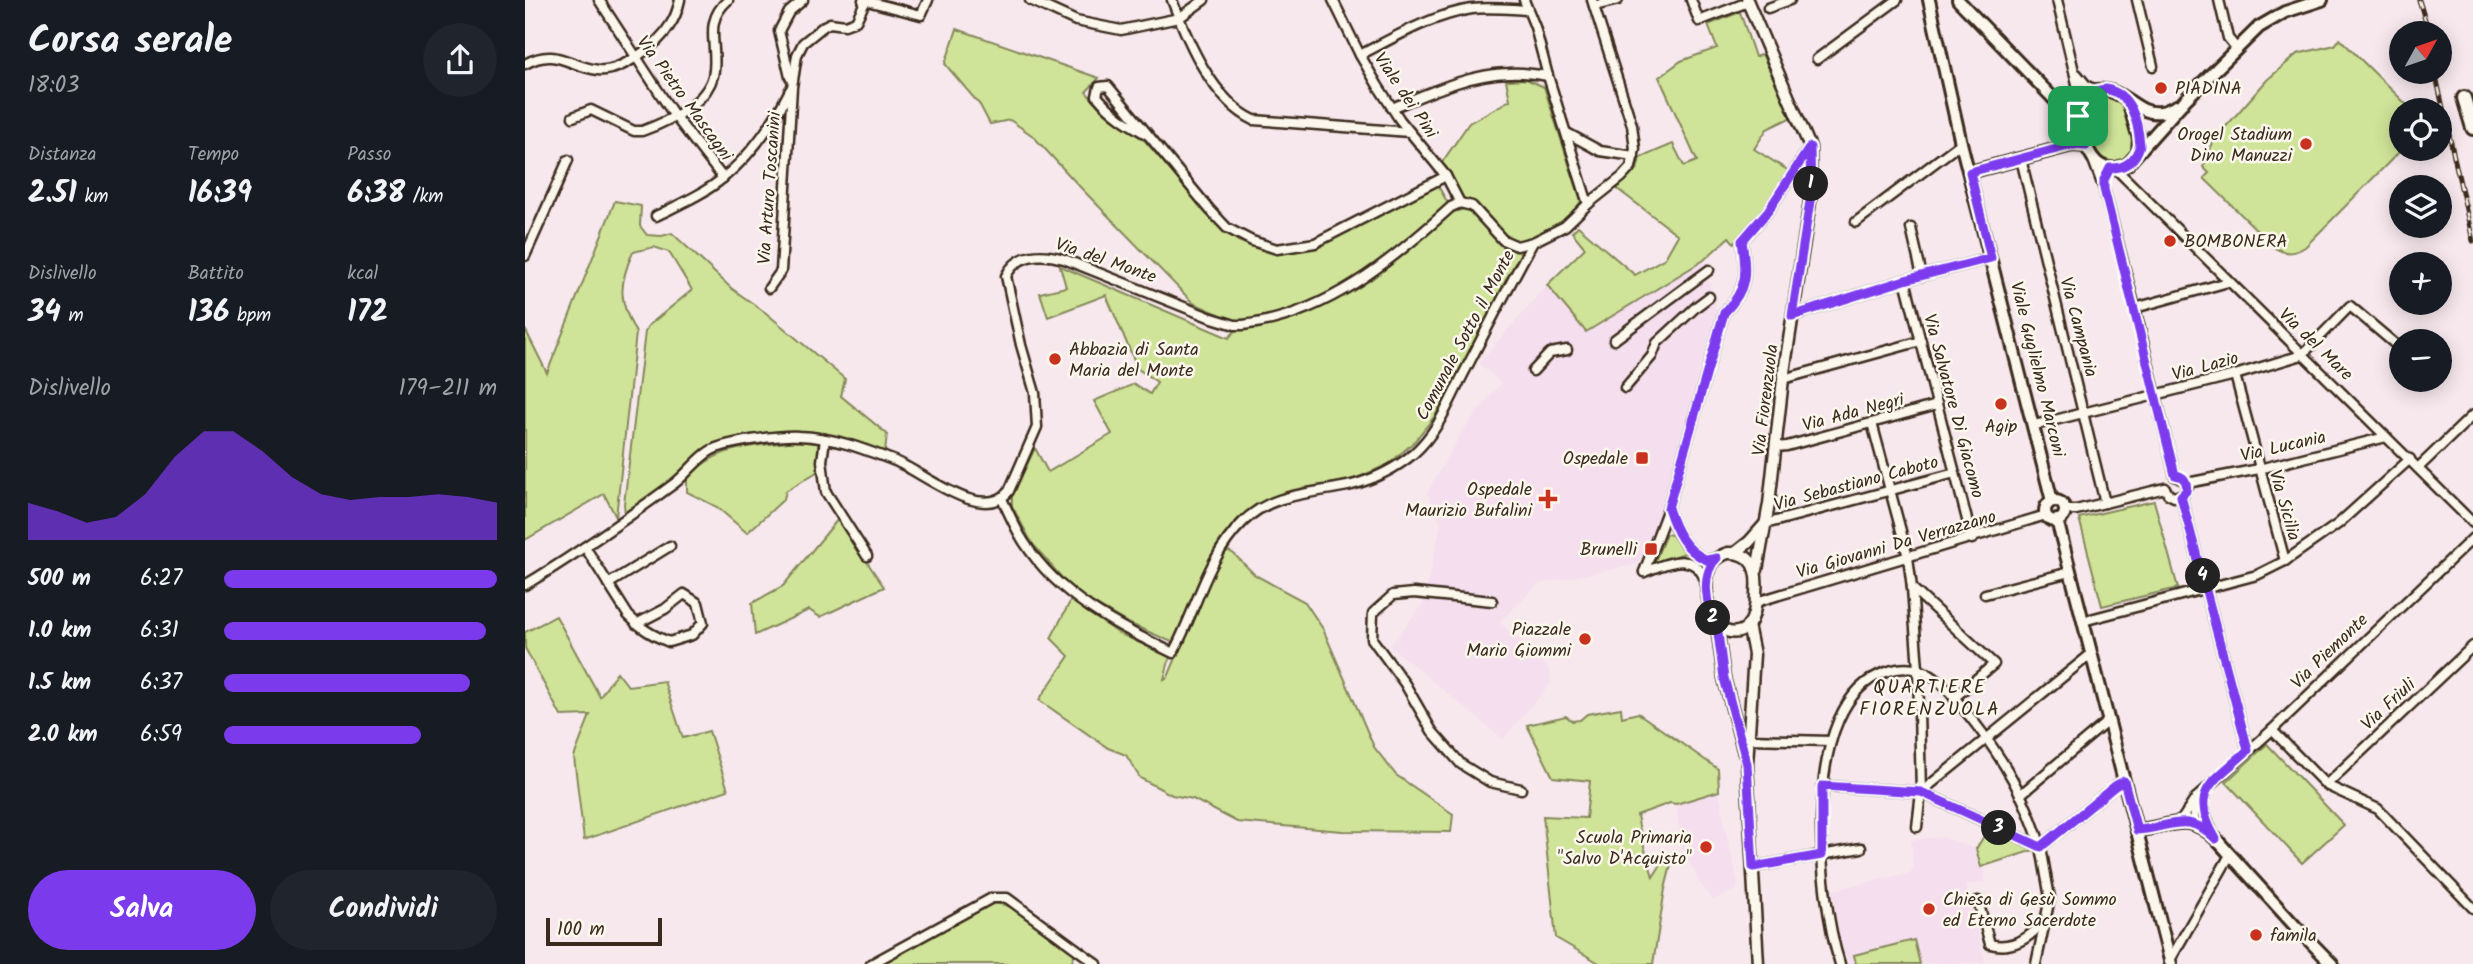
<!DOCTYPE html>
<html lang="it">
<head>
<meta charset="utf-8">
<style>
	body { margin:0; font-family:Kalam,sans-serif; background:#20242c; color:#f1f3f6; height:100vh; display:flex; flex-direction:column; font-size:26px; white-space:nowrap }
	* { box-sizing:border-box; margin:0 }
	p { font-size:23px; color:#9ea1a6 }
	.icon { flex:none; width:38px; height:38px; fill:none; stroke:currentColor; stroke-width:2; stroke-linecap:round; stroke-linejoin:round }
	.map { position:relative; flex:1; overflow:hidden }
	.sheet { display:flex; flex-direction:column; background:#171b24; width:525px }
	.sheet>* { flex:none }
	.needle { width:46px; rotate:50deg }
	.controls { position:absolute; left:1864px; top:21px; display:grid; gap:14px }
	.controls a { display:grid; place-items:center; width:63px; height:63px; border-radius:50%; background:#171b24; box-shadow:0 4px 18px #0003; font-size:35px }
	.scale { position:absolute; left:21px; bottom:18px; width:116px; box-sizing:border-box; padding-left:7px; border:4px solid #3b2a1e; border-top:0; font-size:19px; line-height:24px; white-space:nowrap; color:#3b2a1e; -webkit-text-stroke:5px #fbf7ec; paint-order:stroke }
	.pin { position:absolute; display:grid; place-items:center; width:60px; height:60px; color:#fff; margin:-30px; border-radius:14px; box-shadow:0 4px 10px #0006 }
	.km { position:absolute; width:35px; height:35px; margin:-18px; border-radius:50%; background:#222; color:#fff; font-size:19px; line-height:35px; text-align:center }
	.round { display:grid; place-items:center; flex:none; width:74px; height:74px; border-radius:37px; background:#20242c }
	.overview { display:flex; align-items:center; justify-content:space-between; height:119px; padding:0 28px }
	h1 { font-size:38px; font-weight:700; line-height:52px }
	.metrics { display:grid; grid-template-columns:repeat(3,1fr); gap:10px; height:119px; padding:7px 28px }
	.metrics div { display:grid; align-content:center }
	.metrics b { font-size:30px; font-weight:700 }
	.metrics small { font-size:19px; font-weight:400 }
	.metrics p { font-size:19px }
	.chart { height:196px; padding:14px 28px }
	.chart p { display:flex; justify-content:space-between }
	.chart svg { width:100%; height:126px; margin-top:7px; fill:#7c3aed; opacity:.7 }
	.cta { display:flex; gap:14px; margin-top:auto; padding:14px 28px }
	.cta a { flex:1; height:80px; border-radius:42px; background:#7c3aed; color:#fff; font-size:28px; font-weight:700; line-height:80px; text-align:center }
	.cta a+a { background:#20242c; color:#f1f3f6 }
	ul { padding:0 28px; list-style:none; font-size:23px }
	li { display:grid; grid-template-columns:112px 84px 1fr; align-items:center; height:52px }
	li i { height:18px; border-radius:9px; background:#7c3aed }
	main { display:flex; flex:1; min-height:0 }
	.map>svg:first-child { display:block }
	.built { fill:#f5deed }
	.green { fill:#cfe498; stroke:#85875b; stroke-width:2 }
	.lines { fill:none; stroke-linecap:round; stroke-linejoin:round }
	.minor-casing { stroke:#3b2a1e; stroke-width:13 }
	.tertiary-casing { stroke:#3b2a1e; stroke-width:15 }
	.secondary-casing { stroke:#3b2a1e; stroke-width:16 }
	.trunk-casing { stroke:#3b2a1e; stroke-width:18 }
	.minor { stroke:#fbf7ec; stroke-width:8 }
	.tertiary { stroke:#fbf7ec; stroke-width:10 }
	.secondary { stroke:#fbf7ec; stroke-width:10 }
	.trunk { stroke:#fbf7ec; stroke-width:12 }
	.rail-casing { stroke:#3b2a1e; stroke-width:5 }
	.rail { stroke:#fbf7ec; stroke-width:2.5; stroke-dasharray:8; stroke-linecap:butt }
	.route-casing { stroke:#fff; stroke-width:14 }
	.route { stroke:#7c3aed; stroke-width:9 }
	.poi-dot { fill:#c8321e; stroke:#fbf7ec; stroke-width:2.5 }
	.labels { text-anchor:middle; stroke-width:5; stroke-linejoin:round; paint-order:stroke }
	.poi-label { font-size:18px; fill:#3b2a1e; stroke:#fbf7ec; text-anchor:end }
	.street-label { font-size:18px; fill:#3b2a1e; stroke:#fbf7ec }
	.neighbourhood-label { font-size:19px; letter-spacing:2px; fill:#3b2a1e; stroke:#fbf7ec }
</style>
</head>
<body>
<main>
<section class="sheet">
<div class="overview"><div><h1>Corsa serale</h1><p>18:03</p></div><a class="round"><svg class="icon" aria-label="share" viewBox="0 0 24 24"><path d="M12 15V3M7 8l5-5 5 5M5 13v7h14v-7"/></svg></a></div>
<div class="metrics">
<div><p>Distanza</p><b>2.51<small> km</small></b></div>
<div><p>Tempo</p><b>16:39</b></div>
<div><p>Passo</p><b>6:38<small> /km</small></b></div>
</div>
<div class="metrics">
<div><p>Dislivello</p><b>34<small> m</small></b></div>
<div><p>Battito</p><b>136<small> bpm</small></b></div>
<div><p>kcal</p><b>172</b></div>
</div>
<div class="chart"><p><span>Dislivello</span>179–211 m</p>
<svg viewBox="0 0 160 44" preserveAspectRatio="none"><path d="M0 44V31L10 34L20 38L30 36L40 28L50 15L60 6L70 6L80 13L90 22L100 28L110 30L120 29L130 29L140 28L150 29L160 31V44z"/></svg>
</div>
<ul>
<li><b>500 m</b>6:27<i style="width:100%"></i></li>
<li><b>1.0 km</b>6:31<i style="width:96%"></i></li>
<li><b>1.5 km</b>6:37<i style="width:90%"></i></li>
<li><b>2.0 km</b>6:59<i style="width:72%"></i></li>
</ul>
<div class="cta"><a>Salva</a><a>Condividi</a></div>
</section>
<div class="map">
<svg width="1948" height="964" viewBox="0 0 1948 964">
	<rect width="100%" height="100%" fill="#f7e8ed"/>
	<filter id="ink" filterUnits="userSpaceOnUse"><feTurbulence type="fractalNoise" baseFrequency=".0143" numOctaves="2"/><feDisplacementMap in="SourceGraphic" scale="14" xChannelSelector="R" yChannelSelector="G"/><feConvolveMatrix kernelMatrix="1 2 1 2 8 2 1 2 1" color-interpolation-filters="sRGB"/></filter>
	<g filter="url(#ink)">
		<g class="built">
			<polygon points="1179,260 1194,321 1140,506 1113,564 1013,584 974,622 1024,669 1026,683 978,739 865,646 898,604 916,524 902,493 938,430 976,383 954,363 1022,285 1062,332"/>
			<polygon points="1194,791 1200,829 1213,882 1211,890 1188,900 1174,882 1156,845 1151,804"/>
			<polygon points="1418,837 1451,849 1461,882 1441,885 1460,963 1324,964 1316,943 1308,890 1385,873 1388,867 1386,840"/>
		</g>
		<g class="green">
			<polygon points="1215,12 1230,57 1237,54 1267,117 1242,129 1229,149 1264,171 1232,218 1209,243 1204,237 1179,260 1061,332 1022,285 1060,248 1047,232 1053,226 1110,275 1140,258 1153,235 1091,188 1112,170 1115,158 1148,144 1159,166 1172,161 1134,77 1156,61 1192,48 1183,25"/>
			<path d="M432,29L574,78L561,92L576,109L620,141L697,229L713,241L735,249L757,253L792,245L912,184L928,212L940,209L924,174L916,164L944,123L985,100L981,80L1001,79L1019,87L1056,201C1044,222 1023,231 1001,239L1002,248L910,416L889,442L864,464L832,478L760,494L738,502L719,516L684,566L649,643L601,622L548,591L507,543L487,506V496L510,448L523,472L587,434L569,401L609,384L625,394L632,382L613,369L581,295L523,317L515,293L541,287L535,266L704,338L711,329L708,320L668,303L556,188L508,136L485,120L465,124L455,105L420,64Z"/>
			<path d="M1815,39L1887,110H1876L1877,149L1780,247C1769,254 1761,254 1750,248L1679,178L1684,173L1678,167L1689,140L1742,80L1772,54L1810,45Z"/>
			<path d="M1580,93L1600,103L1612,146C1590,181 1570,161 1562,131C1560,126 1557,119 1557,114C1558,103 1570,95 1580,93Z"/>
			<path d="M90,201L116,206L115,226L122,235L137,236L147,233L206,288L241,313L320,379L316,396L362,434L360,452L301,436L271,431L208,439L184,448L149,480L100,514L99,504L120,332L123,326L167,290L144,252L129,247L108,252C93,285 94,302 111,333L91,517L79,494L0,540V329L22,373Z"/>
			<path d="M274,441L293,443L295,470L261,491L259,499L222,533L192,507L162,492V479C192,444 231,446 274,441Z"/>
			<polygon points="1629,501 1653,588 1577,606 1554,518"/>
			<polygon points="313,519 359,587 295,617 284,610 230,635 227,603 258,586"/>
			<polygon points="1141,534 1147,535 1160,553 1129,563"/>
			<polygon points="702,550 709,554 730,575 780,602 798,629 849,747 871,775 928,814 926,832 817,831 712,822 668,799 647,795 615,778 601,755 583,748 514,700 544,656 526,638 546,600 593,633 645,657 639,679 643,677 685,577"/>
			<polygon points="31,616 75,697 92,672 103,686 139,681 158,738 184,731 203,790 59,840 49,757 65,715 36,716 0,648 0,632"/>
			<path d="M1096,708L1097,717L1113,713L1193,769L1194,791L1151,804L1145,803L1112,815C1115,837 1122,855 1128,877L1139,860L1147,861L1140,889L1128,964H1076L1031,938L1018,816L1061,818L1065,781L1028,777L1002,725L1041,716L1047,721L1055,720L1062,714Z"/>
			<polygon points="1742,744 1819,825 1777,863 1701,782"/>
			<polygon points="1464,828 1509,850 1456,867 1451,849"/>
			<path d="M467,903C498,904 526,934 550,952L546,964H356Z"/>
			<polygon points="1389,940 1395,964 1331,964 1329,955"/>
		</g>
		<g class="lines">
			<g class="minor-casing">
				<g id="minor">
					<polyline points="74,0 149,115 198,178"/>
					<polyline points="338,0 396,15 403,0"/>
					<polyline points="505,0 551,21 596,30 654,18 679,0"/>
					<path d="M647,0C663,42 688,101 729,120L884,132"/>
					<polyline points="808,0 835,55 853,86 875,120 921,176 935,203"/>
					<polyline points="999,0 1010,27 1023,76 1063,204"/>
					<polyline points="1166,0 1174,21 1223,2"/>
					<polyline points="1532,0 1553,88 1558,100"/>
					<polyline points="1612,0 1628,66"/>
					<polyline points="1694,0 1703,38 1712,49"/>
					<polyline points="1069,6 1093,0"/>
					<polyline points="1243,8 1265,0"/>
					<path d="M835,55C870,37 907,15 947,9C965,7 984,9 1002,10"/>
					<polyline points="1292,59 1372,0"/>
					<path d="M0,64C31,47 43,66 73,70C95,73 134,44 145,25C150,18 153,9 155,0"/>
					<polyline points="1552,74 1562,86 1572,90"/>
					<polyline points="265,77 254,31 264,12 278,0"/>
					<path d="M867,108C904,93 944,74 984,73C997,72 1010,74 1023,76"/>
					<path d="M48,117L66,110L109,131H117C142,122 181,104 188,76C195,47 176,24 203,0"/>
					<polyline points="1042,133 1075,151 1109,156"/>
					<path d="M623,135C603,124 587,114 572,96L574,87L583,86L685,210L702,228L727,241L752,249L790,243L921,176"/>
					<polyline points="1496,159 1580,503"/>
					<polyline points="1568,160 1579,189 1610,308 1650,476"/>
					<polyline points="1590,168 1948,523"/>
					<path d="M131,216C153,205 179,194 198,178C226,155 249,122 265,90"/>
					<polyline points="1331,222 1436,143"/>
					<polyline points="1386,228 1397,276"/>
					<polyline points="0,256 43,160"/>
					<polyline points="1380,280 1447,539"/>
					<polyline points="244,288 256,271 267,87 272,55 278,43 299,26 305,23 320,25 331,21 341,0"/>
					<polyline points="1610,308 1703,282"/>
					<polyline points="1267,316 1380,280 1466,258"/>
					<polyline points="1089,340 1184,270"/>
					<polyline points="1008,371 1025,353 1042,350"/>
					<polyline points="1710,375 1760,561"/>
					<polyline points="1258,379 1396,341"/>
					<polyline points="1100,388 1127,356 1132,343 1172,306 1184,297"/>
					<polyline points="1347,423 1383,557 1387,588 1393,669 1396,792 1392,827"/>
					<polyline points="1510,425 1710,375 1777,355 1825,306 1876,349"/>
					<polyline points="300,439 297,461 301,492 342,556"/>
					<polyline points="1251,447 1262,446 1412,405"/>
					<polyline points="1893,468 1948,415"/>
					<polyline points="1662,483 1734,469 1861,437"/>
					<polyline points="1640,488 1643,494 1649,497 1659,494 1662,487 1660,481 1650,476"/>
					<polyline points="1656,496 1723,750"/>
					<path d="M477,499C484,513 490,528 499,542C534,597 591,625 648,653C672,609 681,558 718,522C747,492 789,494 827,485C849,479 870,469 888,454C915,430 925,399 941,369C963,326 985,284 1008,242"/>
					<path d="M1143,509C1150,531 1160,551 1182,560L1193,558"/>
					<polyline points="1539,510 1551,510 1640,488"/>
					<polyline points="1240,524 1430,473"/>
					<path d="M60,547L103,615C117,629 125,634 144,642L167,635L178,623L173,603L159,594L140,609L111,624"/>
					<path d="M1119,572L1143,508L1199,313C1223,289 1222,273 1217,241L1243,211L1285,147"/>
					<path d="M1119,572C1143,563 1171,549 1181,583"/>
					<polyline points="83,584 145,546"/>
					<path d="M0,585C52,554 101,519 150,483C162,474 172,459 185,451C200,442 255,435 274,436C308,437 339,449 370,461C399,473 458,524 484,491L512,427L510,393L496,345L481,276C493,252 518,253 539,259L684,317L710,325H718C800,316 868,260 926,207L935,203L947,206L978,240L992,246L1008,242L1040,226L1063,204L1097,177L1106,167L1110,149L1107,125L1067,0"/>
					<polyline points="1387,588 1469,664 1429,698"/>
					<polyline points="1460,594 1545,572"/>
					<polyline points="967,601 889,593 868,595 848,613 847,639 880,684 907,731 936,764 965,782 996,789"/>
					<polyline points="1231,602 1521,515"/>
					<polyline points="1558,621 1732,575 1760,561 1813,524 1885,459"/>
					<polyline points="1747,730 1801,785 1853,809 1948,908"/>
					<polyline points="1223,739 1306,741"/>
					<polyline points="1801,785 1948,646"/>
					<polyline points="1297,786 1396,792 1516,847 1525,898 1511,964"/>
					<polyline points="1681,790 1677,807 1688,834"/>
					<polyline points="1396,792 1566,654"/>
					<polyline points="1495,795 1584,720"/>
					<polyline points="1656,821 1671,798 1747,730 1948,538"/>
					<polyline points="1669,823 1671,798"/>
					<polyline points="1228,867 1336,848"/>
					<path d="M1453,901L1465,944C1488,950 1506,937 1520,920"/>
					<polyline points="1644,962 1705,855"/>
					<polyline points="346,964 467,898 482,898 572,964"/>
					<path d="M1315,964C1293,895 1273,701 1361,672C1403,657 1422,689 1446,718C1479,760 1500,796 1516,847L1590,786L1599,781"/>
				</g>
			</g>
			<g class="tertiary-casing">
				<g id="tertiary">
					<polyline points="1222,0 1285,147 1286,195 1258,379 1244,504 1232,570"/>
					<path d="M1203,553C1230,552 1233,573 1231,594C1231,604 1229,618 1223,626C1212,638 1193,632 1188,618C1180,594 1174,562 1203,553Z"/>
					<polyline points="1210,553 1224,542 1240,524"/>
					<polyline points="1223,625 1229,654 1222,764 1233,964"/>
					<polyline points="1192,626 1199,678 1219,753"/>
				</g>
			</g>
			<g class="secondary-casing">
				<g id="secondary">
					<polyline points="1404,0 1436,143 1527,501"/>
					<polyline points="1433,0 1527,97 1540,109 1553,115"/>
					<polyline points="1603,101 1614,139 1613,151"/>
					<path d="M1658,103C1651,106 1643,111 1636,112C1610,116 1600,87 1572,90C1563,95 1556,101 1554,110C1552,117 1556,126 1557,132C1563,155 1574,178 1603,164L1661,99L1734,27L1760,12L1797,0"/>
					<polyline points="1445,172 1547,145 1561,146"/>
					<circle cx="1530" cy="511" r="10"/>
					<polyline points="1532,520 1646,964"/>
					<path d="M1612,830C1645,828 1662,810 1691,839L1770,926L1807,964"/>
				</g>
			</g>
			<g class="trunk-casing">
				<polyline id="trunk" points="1939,98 1948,128"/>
			</g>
			<use href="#minor" class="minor"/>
			<use href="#tertiary" class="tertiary"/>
			<use href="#secondary" class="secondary"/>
			<use href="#trunk" class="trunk"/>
			<g class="rail-casing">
				<g id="rail">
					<polyline points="1894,0 1904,33"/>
					<polyline points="1910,72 1948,241"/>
				</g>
			</g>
			<use href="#rail" class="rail"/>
		</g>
	</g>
	<g class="lines" filter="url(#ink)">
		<g class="route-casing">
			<path id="route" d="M1581,89C1607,94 1613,122 1615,145C1611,160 1600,169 1585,168L1579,180V189L1650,475C1659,476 1663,482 1661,491L1656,496L1723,750C1689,782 1662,790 1691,839C1662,810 1645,828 1612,830L1599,781L1590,786L1516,847L1396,792L1297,786V855L1228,867L1222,764L1199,678L1192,626C1181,607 1175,574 1192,558L1182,560C1160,551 1150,530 1143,508L1199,313C1223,289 1222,273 1217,241L1243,211L1285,147L1286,195L1267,316L1380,280L1466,258L1445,172L1547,145L1561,146C1555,121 1545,93 1581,89Z"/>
		</g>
		<use href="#route" class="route"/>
	</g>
	<g class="poi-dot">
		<circle cx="1636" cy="88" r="7"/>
		<circle cx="1781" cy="144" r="7"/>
		<circle cx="1645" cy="241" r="7"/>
		<circle cx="530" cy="359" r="7"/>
		<circle cx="1476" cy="404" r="7"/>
		<rect x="1110" y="451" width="14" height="14" rx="3.5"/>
		<path d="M1019.5 488.5h7v7h7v7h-7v7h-7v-7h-7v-7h7z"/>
		<rect x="1119" y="542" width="14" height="14" rx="3.5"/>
		<circle cx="1060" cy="639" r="7"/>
		<circle cx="1181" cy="847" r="7"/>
		<circle cx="1404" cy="909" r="7"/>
		<circle cx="1731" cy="935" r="7"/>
	</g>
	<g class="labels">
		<g class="poi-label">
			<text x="1650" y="94" text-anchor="start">PIADINA</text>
			<text x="1767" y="140">Orogel Stadium<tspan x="1767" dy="21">Dino Manuzzi</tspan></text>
			<text x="1659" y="247" text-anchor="start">BOMBONERA</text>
			<text x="544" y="355" text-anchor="start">Abbazia di Santa<tspan x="544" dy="21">Maria del Monte</tspan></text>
			<text x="1476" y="432" text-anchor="middle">Agip</text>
			<text x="1103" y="464">Ospedale</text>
			<text x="1007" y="495">Ospedale<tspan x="1007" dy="21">Maurizio Bufalini</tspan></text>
			<text x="1112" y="555">Brunelli</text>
			<text x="1046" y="635">Piazzale<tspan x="1046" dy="21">Mario Giommi</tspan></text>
			<text x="1167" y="843">Scuola Primaria<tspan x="1167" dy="21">"Salvo D'Acquisto"</tspan></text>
			<text x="1418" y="905" text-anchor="start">Chiesa di Gesù Sommo<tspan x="1418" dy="21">ed Eterno Sacerdote</tspan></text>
			<text x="1745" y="941" text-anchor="start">famila</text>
		</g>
		<g class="street-label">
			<text transform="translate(881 95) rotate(56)" y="6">Viale dei Pini</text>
			<text transform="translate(160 98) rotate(54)" y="6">Via Pietro Mascagni</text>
			<text transform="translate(244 188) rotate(-86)" y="6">Via Arturo Toscanini</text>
			<text transform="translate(581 260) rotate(19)" y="6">Via del Monte</text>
			<text transform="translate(1554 327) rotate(75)" y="6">Via Campania</text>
			<text transform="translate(940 335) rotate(-62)" y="6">Comunale Sotto il Monte</text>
			<text transform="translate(1791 344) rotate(44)" y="6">Via del Mare</text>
			<text transform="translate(1680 366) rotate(-15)" y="6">Via Lazio</text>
			<text transform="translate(1513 369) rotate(76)" y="6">Viale Guglielmo Marconi</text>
			<text transform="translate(1240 400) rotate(-83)" y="6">Via Fiorenzuola</text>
			<text transform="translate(1429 406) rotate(75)" y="6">Via Salvatore Di Giacomo</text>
			<text transform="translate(1328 412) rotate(-15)" y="6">Via Ada Negri</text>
			<text transform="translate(1758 446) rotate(-13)" y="6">Via Lucania</text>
			<text transform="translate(1331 483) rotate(-15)" y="6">Via Sebastiano Caboto</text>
			<text transform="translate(1760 505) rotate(74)" y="6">Via Sicilia</text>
			<text transform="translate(1371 544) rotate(-16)" y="6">Via Giovanni Da Verrazzano</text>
			<text transform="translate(1804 651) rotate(-44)" y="6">Via Piemonte</text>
			<text transform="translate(1863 704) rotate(-43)" y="6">Via Friuli</text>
		</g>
		<g class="neighbourhood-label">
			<text x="1405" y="693">QUARTIERE<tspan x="1405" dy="22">FIORENZUOLA</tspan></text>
		</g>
	</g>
</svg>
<div class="controls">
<a><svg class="needle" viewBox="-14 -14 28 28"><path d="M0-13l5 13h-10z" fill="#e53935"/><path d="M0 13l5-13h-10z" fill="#9ea1a6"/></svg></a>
<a><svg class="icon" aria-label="locate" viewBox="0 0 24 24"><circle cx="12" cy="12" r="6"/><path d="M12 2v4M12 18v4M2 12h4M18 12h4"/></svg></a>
<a><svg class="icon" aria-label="layers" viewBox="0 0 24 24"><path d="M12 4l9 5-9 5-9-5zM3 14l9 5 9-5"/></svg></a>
<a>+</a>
<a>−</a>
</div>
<div class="scale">100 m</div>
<div class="pin" style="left:1553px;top:116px;background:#1e9e55"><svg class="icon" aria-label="arrive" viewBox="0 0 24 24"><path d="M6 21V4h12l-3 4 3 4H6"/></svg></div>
<b class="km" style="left:1286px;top:184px">1</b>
<b class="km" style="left:1188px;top:618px">2</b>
<b class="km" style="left:1474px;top:828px">3</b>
<b class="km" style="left:1678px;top:576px">4</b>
</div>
</main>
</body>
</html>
